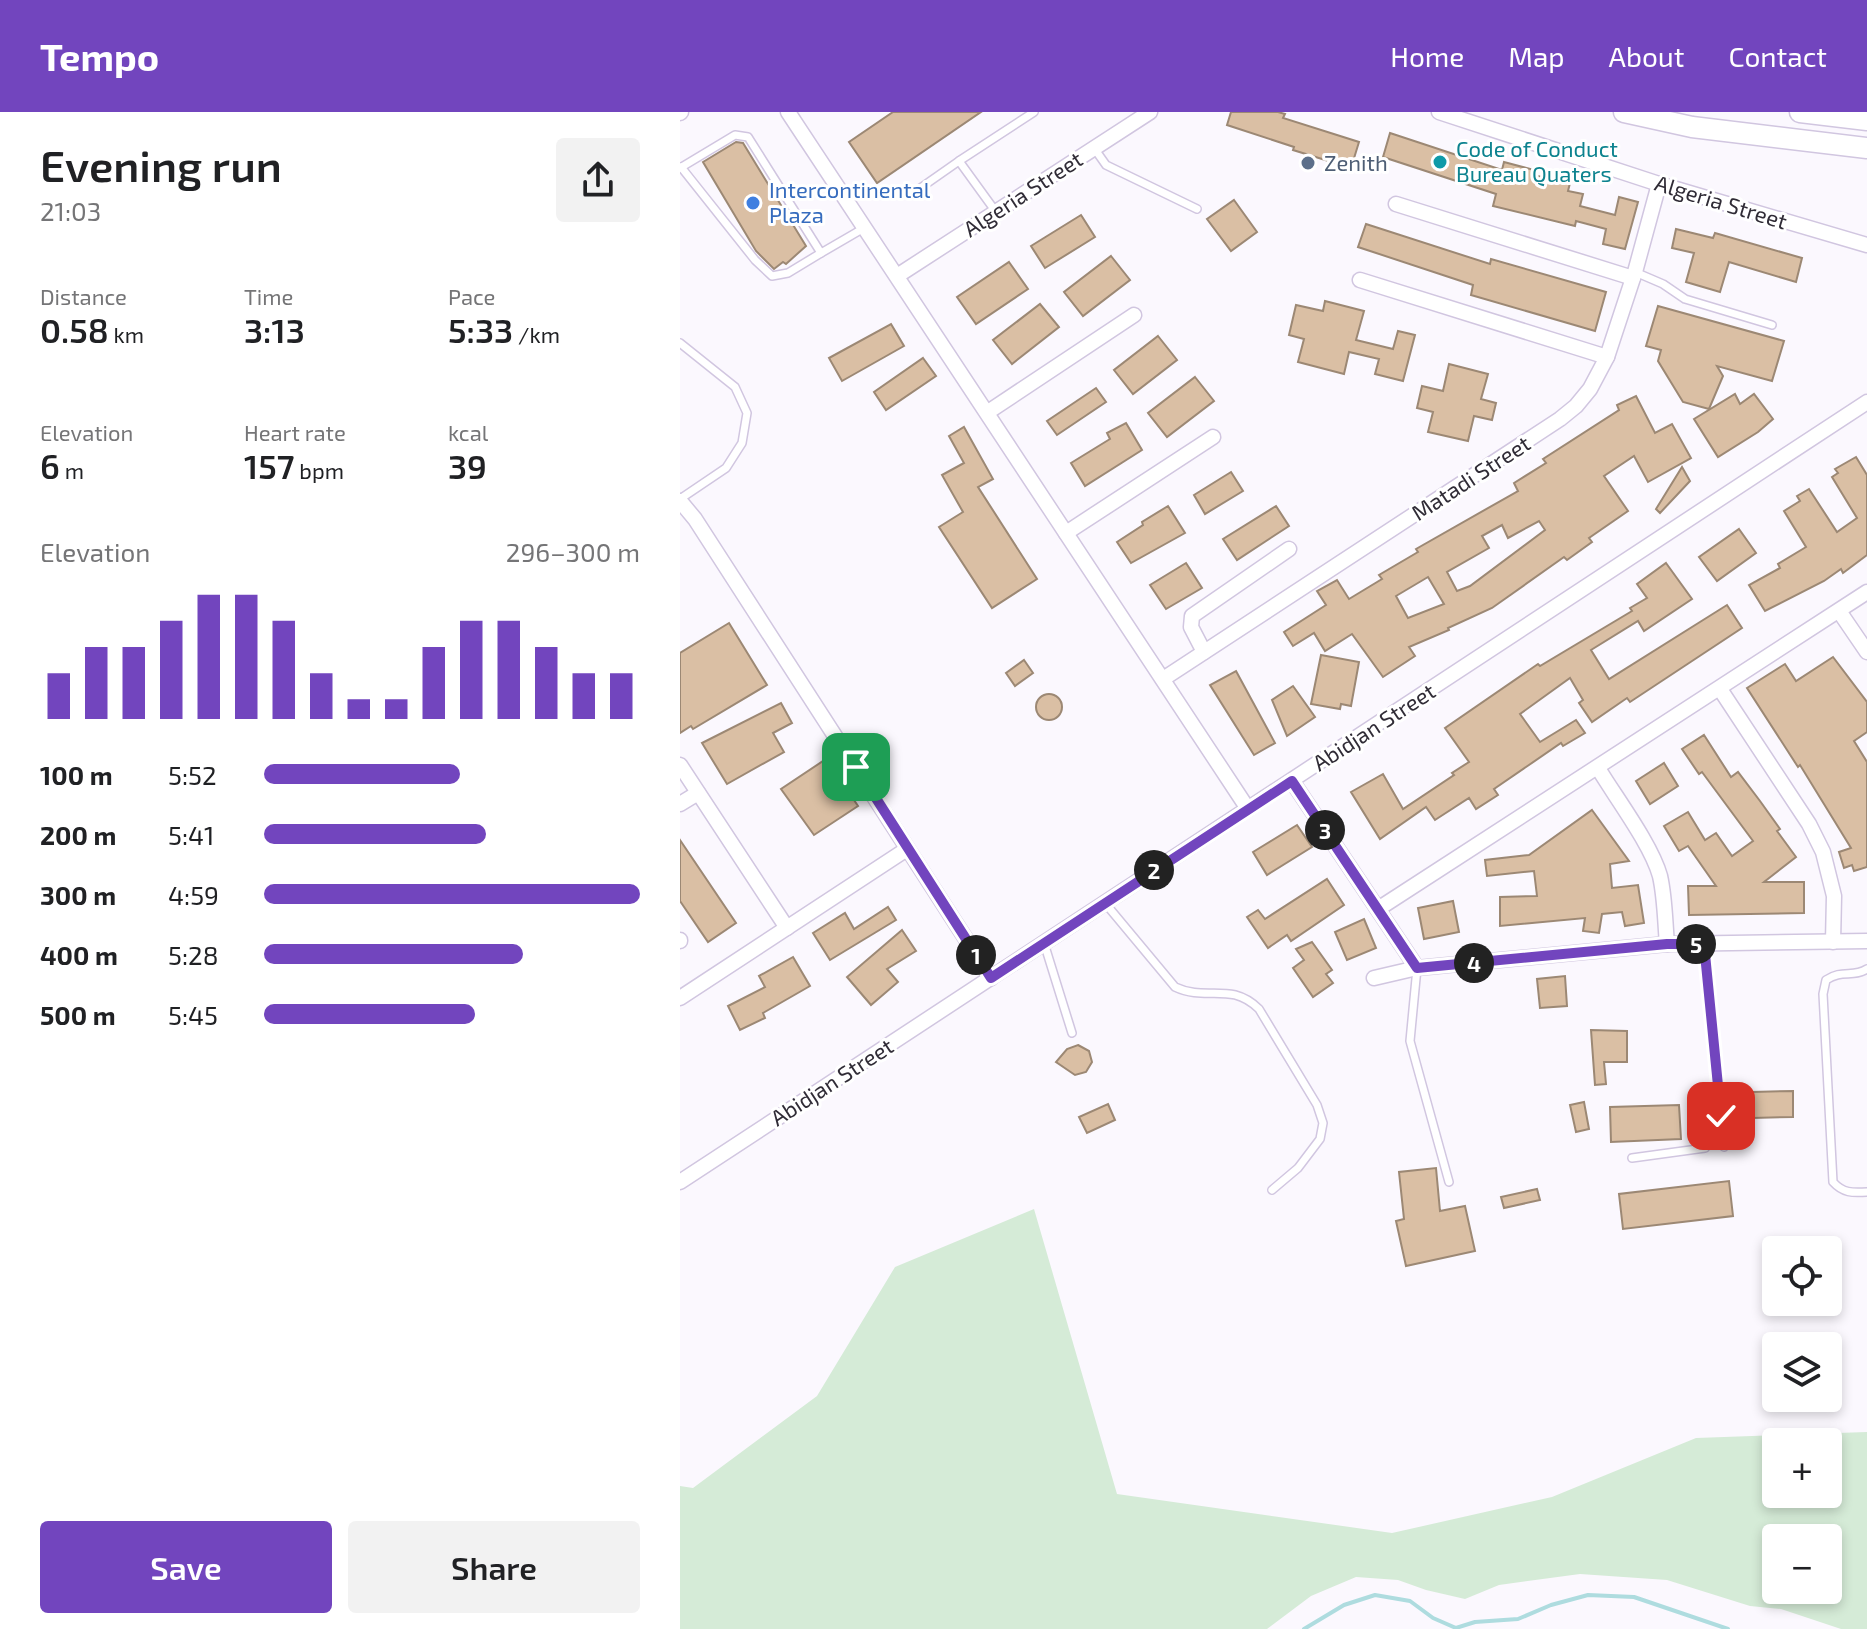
<!DOCTYPE html>
<html lang="en">
<head>
<meta charset="utf-8">
<style>
	body { margin:0; font-family:"Exo 2",sans-serif; background:#f2f2f2; color:#202124; height:100vh; display:flex; flex-direction:column; font-size:30px; white-space:nowrap }
	* { box-sizing:border-box; margin:0 }
	p { font-size:26px; color:#757577 }
	.icon { flex:none; width:44px; height:44px; fill:none; stroke:currentColor; stroke-width:2; stroke-linecap:round; stroke-linejoin:round }
	.map { position:relative; flex:1; overflow:hidden }
	.details { display:flex; flex-direction:column; background:#fff; width:680px }
	.details>* { flex:none }
	.fabs { position:absolute; left:1082px; top:1124px; display:grid; gap:16px }
	.fabs a { display:grid; place-items:center; width:80px; height:80px; border-radius:8px; background:#fff; box-shadow:0 4px 12px #0003; font-size:40px }
	.pin { position:absolute; display:grid; place-items:center; width:68px; height:68px; color:#fff; margin:-34px; border-radius:16px; box-shadow:0 4px 12px #0006 }
	.km { position:absolute; width:40px; height:40px; margin:-20px; border-radius:50%; background:#222; color:#fff; font-size:22px; line-height:40px; text-align:center }
	.round { display:grid; place-items:center; flex:none; width:84px; height:84px; border-radius:8px; background:#f2f2f2 }
	.head { display:flex; align-items:center; justify-content:space-between; height:136px; padding:0 40px }
	h1 { font-size:44px; font-weight:600; line-height:60px }
	.metrics { display:grid; grid-template-columns:repeat(3,1fr); gap:12px; height:136px; padding:8px 40px }
	.metrics div { display:grid; align-content:center }
	.metrics b { font-size:34px; font-weight:600 }
	.metrics small { font-size:22px; font-weight:400 }
	.metrics p { font-size:22px }
	.chart { height:224px; padding:16px 40px }
	.chart p { display:flex; justify-content:space-between }
	.chart svg { width:100%; height:144px; margin-top:8px; stroke:#7245be; stroke-width:6 }
	.button { display:flex; gap:16px; margin-top:auto; padding:16px 40px }
	.button a { flex:1; height:92px; border-radius:8px; background:#7245be; color:#fff; font-size:32px; font-weight:600; line-height:92px; text-align:center }
	.button a+a { background:#f2f2f2; color:#202124 }
	ul { padding:0 40px; list-style:none; font-size:26px }
	li { display:grid; grid-template-columns:128px 96px 1fr; align-items:center; height:60px }
	li i { height:20px; border-radius:10px; background:#7245be }
	header { display:flex; align-items:center; gap:48px; box-sizing:border-box; height:112px; padding:0 40px; background:#7245be; color:#fff }
	header strong { font-size:38px }
	nav { display:flex; gap:44px; margin-inline-start:auto; font-size:28px }
	main { display:flex; flex:1; min-height:0 }
	.map>svg:first-child { display:block }
	.green { fill:#d5ebd7; fill-rule:evenodd }
	.lines { fill:none; stroke-linecap:round; stroke-linejoin:round }
	.stream { stroke:#aedcdf; stroke-width:4 }
	.building { fill:#dabfa4; stroke:#9c8874; stroke-width:2; fill-rule:evenodd }
	.service-casing { stroke:#d1c6e0; stroke-width:10 }
	.minor-casing { stroke:#d1c6e0; stroke-width:17 }
	.secondary-casing { stroke:#d1c6e0; stroke-width:23 }
	.service { stroke:#fff; stroke-width:7 }
	.minor { stroke:#fff; stroke-width:14 }
	.secondary { stroke:#fff; stroke-width:20 }
	.route-casing { stroke:#fff; stroke-width:16 }
	.route { stroke:#7245be; stroke-width:10 }
	.culture-dot { fill:#0f9aa8; stroke:#fff; stroke-width:3 }
	.service-dot { fill:#5c6f8a; stroke:#fff; stroke-width:3 }
	.shop-dot { fill:#3f7fe0; stroke:#fff; stroke-width:3 }
	.labels { text-anchor:middle; stroke-width:6; stroke-linejoin:round; paint-order:stroke }
	.culture-label { font-size:22px; fill:#0d838f; stroke:#fff; text-anchor:start }
	.service-label { font-size:22px; fill:#4e5e75; stroke:#fff; text-anchor:start }
	.shop-label { font-size:22px; fill:#366cbe; stroke:#fff; text-anchor:start }
	.street-label { font-size:22px; fill:#302c36; stroke:#fff }
</style>
</head>
<body>
<header>
<strong>Tempo</strong>
<nav><a>Home</a><a>Map</a><a>About</a><a>Contact</a></nav>
</header>
<main>
<section class="details">
<div class="head"><div><h1>Evening run</h1><p>21:03</p></div><a class="round"><svg class="icon" aria-label="share" viewBox="0 0 24 24"><path d="M12 15V3M7 8l5-5 5 5M5 13v7h14v-7"/></svg></a></div>
<div class="metrics">
<div><p>Distance</p><b>0.58<small> km</small></b></div>
<div><p>Time</p><b>3:13</b></div>
<div><p>Pace</p><b>5:33<small> /km</small></b></div>
</div>
<div class="metrics">
<div><p>Elevation</p><b>6<small> m</small></b></div>
<div><p>Heart rate</p><b>157<small> bpm</small></b></div>
<div><p>kcal</p><b>39</b></div>
</div>
<div class="chart"><p><span>Elevation</span>296–300 m</p>
<svg viewBox="0 0 160 44" preserveAspectRatio="none"><path d="M5 44V30M15 44V22M25 44V22M35 44V14M45 44V6M55 44V6M65 44V14M75 44V30M85 44V38M95 44V38M105 44V22M115 44V14M125 44V14M135 44V22M145 44V30M155 44V30"/></svg>
</div>
<ul>
<li><b>100 m</b>5:52<i style="width:52%"></i></li>
<li><b>200 m</b>5:41<i style="width:59%"></i></li>
<li><b>300 m</b>4:59<i style="width:100%"></i></li>
<li><b>400 m</b>5:28<i style="width:69%"></i></li>
<li><b>500 m</b>5:45<i style="width:56%"></i></li>
</ul>
<div class="button"><a>Save</a><a>Share</a></div>
</section>
<div class="map">
<svg width="1187" height="1517" viewBox="0 0 1187 1517">
	<rect width="100%" height="100%" fill="#fbf8fe"/>
	<path class="green" d="M354,1097L437,1382L712,1421L872,1385L1016,1326L1187,1320V1517H1161L1101,1497L1070,1494L987,1468L900,1462L819,1473L785,1487L746,1478L718,1468L676,1465L631,1484L587,1517H0V1374L13,1376L137,1284L215,1155ZM1096,1330H1148V1382H1096ZM1096,1426H1148V1478H1096Z"/>
	<g class="lines">
		<polyline class="stream" points="624,1517 664,1493 695,1483 730,1489 753,1506 776,1516 795,1510 838,1507 871,1493 908,1483 954,1485 1048,1517"/>
	</g>
	<g class="building">
		<polygon points="213,0 301,0 197,71 169,30"/>
		<polygon points="551,0 598,0 605,2 603,6 679,30 671,56 613,38 614,35 547,13"/>
		<polygon points="710,21 822,58 824,50 854,58 853,63 890,71 888,79 903,82 900,94 935,103 939,85 958,90 945,137 923,132 926,117 896,109 895,114 813,94 816,82 703,45"/>
		<polygon points="56,30 63,31 126,134 106,152 103,150 94,157 76,139 23,50"/>
		<polygon points="554,88 577,120 551,139 527,107"/>
		<polygon points="401,103 415,125 365,156 351,134"/>
		<polygon points="686,112 810,152 811,147 926,180 915,219 791,183 793,173 678,135"/>
		<polygon points="996,117 1033,126 1035,121 1122,146 1116,170 1049,150 1040,180 1006,170 1014,141 992,136"/>
		<polygon points="431,144 450,168 403,204 384,180"/>
		<polygon points="329,150 348,177 296,212 277,185"/>
		<polygon points="645,189 684,199 676,228 713,237 718,219 735,223 723,269 695,262 699,247 669,240 664,262 618,250 624,227 609,223 616,193 643,199"/>
		<polygon points="360,192 379,215 332,252 313,228"/>
		<polygon points="978,194 1104,229 1092,269 1037,254 1043,264 1029,297 1003,290 978,249 981,238 966,234"/>
		<polygon points="211,212 224,234 162,269 149,246"/>
		<polygon points="478,224 497,248 453,282 434,258"/>
		<polygon points="243,246 256,264 206,298 194,280"/>
		<polygon points="769,252 808,262 801,287 816,291 812,308 794,304 788,329 748,320 753,300 737,296 742,274 763,279"/>
		<polygon points="515,265 534,289 487,325 468,301"/>
		<polygon points="416,276 426,290 377,323 367,309"/>
		<polygon points="1055,282 1060,292 1074,282 1093,307 1078,320 1038,345 1014,307"/>
		<path d="M956,284L975,321L992,312L1011,346L968,370L954,344L924,364L948,399L909,426L912,430L887,448L884,445L812,496L768,516L769,518L729,535L735,544L703,565L672,522L645,539L634,521L613,534L604,520L646,493L637,479L657,468L669,487L702,467L699,463L738,440L736,437L838,379L834,371L866,351L863,347L939,298L937,293ZM859,409L865,418L790,474L777,479L767,460L809,436L802,424L822,413L828,426ZM748,465L764,492L728,506L716,484Z"/>
		<polygon points="446,311 462,338 405,374 391,351 430,327 427,321"/>
		<polygon points="284,315 313,367 298,375 357,467 312,496 259,415 283,400 262,363 284,351 269,324"/>
		<polygon points="1176,345 1187,363 1187,443 1163,461 1161,457 1144,469 1085,499 1069,473 1100,456 1098,452 1126,435 1104,399 1120,389 1117,384 1129,377 1157,420 1177,406 1152,365 1158,361 1155,357"/>
		<polygon points="1002,355 1010,369 980,401 976,397"/>
		<polygon points="551,360 563,379 525,402 514,383"/>
		<polygon points="488,394 505,421 451,451 437,430 463,413 462,410"/>
		<polygon points="596,394 609,414 557,448 543,427"/>
		<polygon points="1059,417 1076,441 1037,469 1019,445"/>
		<polygon points="506,451 522,476 486,497 470,473"/>
		<polygon points="986,451 1012,487 964,519 958,509 911,538 929,567 1047,493 1062,516 950,590 947,586 912,610 899,591 903,588 890,566 840,602 860,630 896,608 905,621 883,634 881,631 814,677 818,683 796,697 789,686 755,708 746,695 700,727 671,680 703,662 723,697 774,663 772,661 789,650 765,616 858,552 860,554 952,499 950,496 967,486 957,472"/>
		<polygon points="49,511 87,573 13,617 11,614 0,621 0,541"/>
		<polygon points="641,543 679,550 671,594 661,592 660,597 631,592"/>
		<polygon points="1153,545 1187,590 1187,620 1174,629 1187,650 1187,755 1174,759 1172,753 1164,756 1159,740 1171,736 1120,653 1118,655 1067,576 1105,552 1116,569"/>
		<polygon points="344,548 353,561 335,574 326,561"/>
		<polygon points="556,559 595,631 574,643 530,573"/>
		<polygon points="613,574 635,605 607,624 592,588"/>
		<circle cx="369" cy="595" r="13"/>
		<polygon points="101,591 112,611 93,621 104,640 47,672 22,631"/>
		<polygon points="1024,623 1051,665 1058,660 1080,689 1100,717 1097,719 1116,745 1084,770 1124,770 1124,801 1009,803 1008,774 1036,774 1008,734 999,739 984,714 1008,700 1025,728 1036,721 1052,744 1073,729 1022,660 1019,662 1002,637"/>
		<polygon points="146,647 178,694 134,723 101,677"/>
		<polygon points="984,651 998,674 970,692 956,669"/>
		<polygon points="912,698 949,749 930,752 932,776 958,773 964,811 945,814 942,800 922,802 919,821 903,819 905,806 820,814 820,785 857,784 854,759 807,764 805,748 849,743"/>
		<polygon points="617,713 632,735 587,763 573,740"/>
		<polygon points="0,728 56,811 28,830 0,789"/>
		<polygon points="647,767 664,793 611,829 607,823 588,836 567,805 578,798 585,807"/>
		<polygon points="773,789 779,820 744,827 738,796"/>
		<polygon points="208,795 216,808 150,848 133,821 165,801 174,817"/>
		<polygon points="684,807 696,836 667,848 655,820"/>
		<polygon points="222,818 236,839 207,857 218,870 191,893 167,865"/>
		<polygon points="632,830 652,858 646,862 653,871 633,885 613,856 624,848 616,837"/>
		<polygon points="113,845 130,874 83,901 85,906 60,918 48,894 85,875 79,864"/>
		<polygon points="885,864 887,894 860,896 857,867"/>
		<polygon points="911,918 947,919 947,950 924,950 926,972 915,973"/>
		<polygon points="398,933 409,939 412,950 406,960 395,963 376,950 387,937"/>
		<polygon points="1113,979 1113,1005 1072,1006 1072,980"/>
		<polygon points="904,990 909,1017 896,1020 890,993"/>
		<polygon points="428,992 435,1008 407,1021 399,1005"/>
		<polygon points="999,993 1001,1027 931,1030 930,995"/>
		<polygon points="756,1056 760,1099 785,1094 795,1139 726,1154 716,1109 724,1107 719,1060"/>
		<polygon points="1049,1069 1053,1104 943,1117 939,1082"/>
		<polygon points="857,1077 860,1088 824,1096 821,1085"/>
	</g>
	<g class="lines">
		<g class="service-casing">
			<g id="service">
				<polyline points="414,36 426,53 517,97"/>
				<polyline points="1,55 75,148 92,164 108,161 141,141"/>
				<polyline points="0,56 55,23 68,25 141,141 184,116"/>
				<polyline points="239,77 279,49"/>
				<polyline points="316,100 279,49 354,0"/>
				<polyline points="955,160 983,172 1005,187 1092,213"/>
				<polyline points="0,231 55,275 67,301 62,331 46,356 0,387"/>
				<path d="M425,791L495,875C527,890 550,869 579,897L637,993L643,1011L640,1027L618,1056L592,1078"/>
				<polyline points="364,831 392,921"/>
				<polyline points="1024,832 1044,1035"/>
				<polyline points="737,856 730,929 769,1070"/>
				<path d="M1187,857C1173,866 1162,857 1146,868L1143,882L1153,1070C1163,1081 1172,1081 1187,1080"/>
				<polyline points="952,1046 1025,1036 1024,1007 1041,1004"/>
			</g>
		</g>
		<g class="minor-casing">
			<g id="minor">
				<polyline points="108,0 568,697"/>
				<polyline points="759,0 979,72 1187,133"/>
				<polyline points="0,1 1,0"/>
				<polyline points="716,92 953,166"/>
				<polyline points="217,164 470,0"/>
				<polyline points="680,168 927,245"/>
				<polyline points="308,300 454,203"/>
				<polyline points="0,389 15,407 311,866"/>
				<polyline points="386,421 533,325"/>
				<polyline points="1159,499 1187,540"/>
				<polyline points="524,540 511,515 512,504 609,437"/>
				<polyline points="483,567 880,307 896,294 910,277 927,245 955,160 979,72"/>
				<polyline points="1040,577 1129,712 1143,740 1154,784 1153,830"/>
				<polyline points="0,653 107,816"/>
				<path d="M918,656C936,686 971,732 980,764C985,786 985,810 987,832"/>
				<polyline points="612,669 737,856"/>
				<polyline points="0,692 18,681"/>
				<polyline points="698,797 1187,480"/>
				<polyline points="0,828 0,829"/>
				<polyline points="694,866 737,856 987,832 1187,829"/>
				<polyline points="0,886 227,737"/>
				<polyline points="0,1070 1187,290"/>
			</g>
		</g>
		<g class="secondary-casing">
			<g id="secondary">
				<polyline points="944,0 1012,15 1187,36"/>
				<polyline points="1120,0 1187,8"/>
			</g>
		</g>
		<use href="#service" class="service"/>
		<use href="#minor" class="minor"/>
		<use href="#secondary" class="secondary"/>
	</g>
	<g class="lines">
		<g class="route-casing">
			<polyline id="route" points="176,655 311,866 612,669 737,856 987,832 1024,832 1041,1004"/>
		</g>
		<use href="#route" class="route"/>
	</g>
	<circle class="culture-dot" cx="760" cy="50" r="8"/>
	<circle class="service-dot" cx="628" cy="51" r="8"/>
	<circle class="shop-dot" cx="73" cy="91" r="8"/>
	<g class="labels">
		<g class="culture-label">
			<text x="776" y="45">Code of Conduct<tspan x="776" dy="25">Bureau Quaters</tspan></text>
		</g>
		<g class="service-label">
			<text x="644" y="59">Zenith</text>
		</g>
		<g class="shop-label">
			<text x="89" y="86">Intercontinental<tspan x="89" dy="25">Plaza</tspan></text>
		</g>
		<g class="street-label">
			<text transform="translate(343 82) rotate(-33)" y="8">Algeria Street</text>
			<text transform="translate(1041 90) rotate(17)" y="8">Algeria Street</text>
			<text transform="translate(791 366) rotate(-33)" y="8">Matadi Street</text>
			<text transform="translate(694 615) rotate(-33)" y="8">Abidjan Street</text>
			<text transform="translate(152 970) rotate(-33)" y="8">Abidjan Street</text>
		</g>
	</g>
</svg>
<div class="fabs">
<a><svg class="icon" aria-label="locate" viewBox="0 0 24 24"><circle cx="12" cy="12" r="6"/><path d="M12 2v4M12 18v4M2 12h4M18 12h4"/></svg></a>
<a><svg class="icon" aria-label="layers" viewBox="0 0 24 24"><path d="M12 4l9 5-9 5-9-5zM3 14l9 5 9-5"/></svg></a>
<a>+</a>
<a>−</a>
</div>
<div class="pin" style="left:176px;top:655px;background:#1e9e55"><svg class="icon" aria-label="arrive" viewBox="0 0 24 24"><path d="M6 21V4h12l-3 4 3 4H6"/></svg></div>
<div class="pin" style="left:1041px;top:1004px;background:#d93025"><svg class="icon" aria-label="check" viewBox="0 0 24 24"><path d="M5 12l5 5 9-10"/></svg></div>
<b class="km" style="left:296px;top:843px">1</b>
<b class="km" style="left:474px;top:758px">2</b>
<b class="km" style="left:645px;top:718px">3</b>
<b class="km" style="left:794px;top:851px">4</b>
<b class="km" style="left:1016px;top:832px">5</b>
</div>
</main>
</body>
</html>
